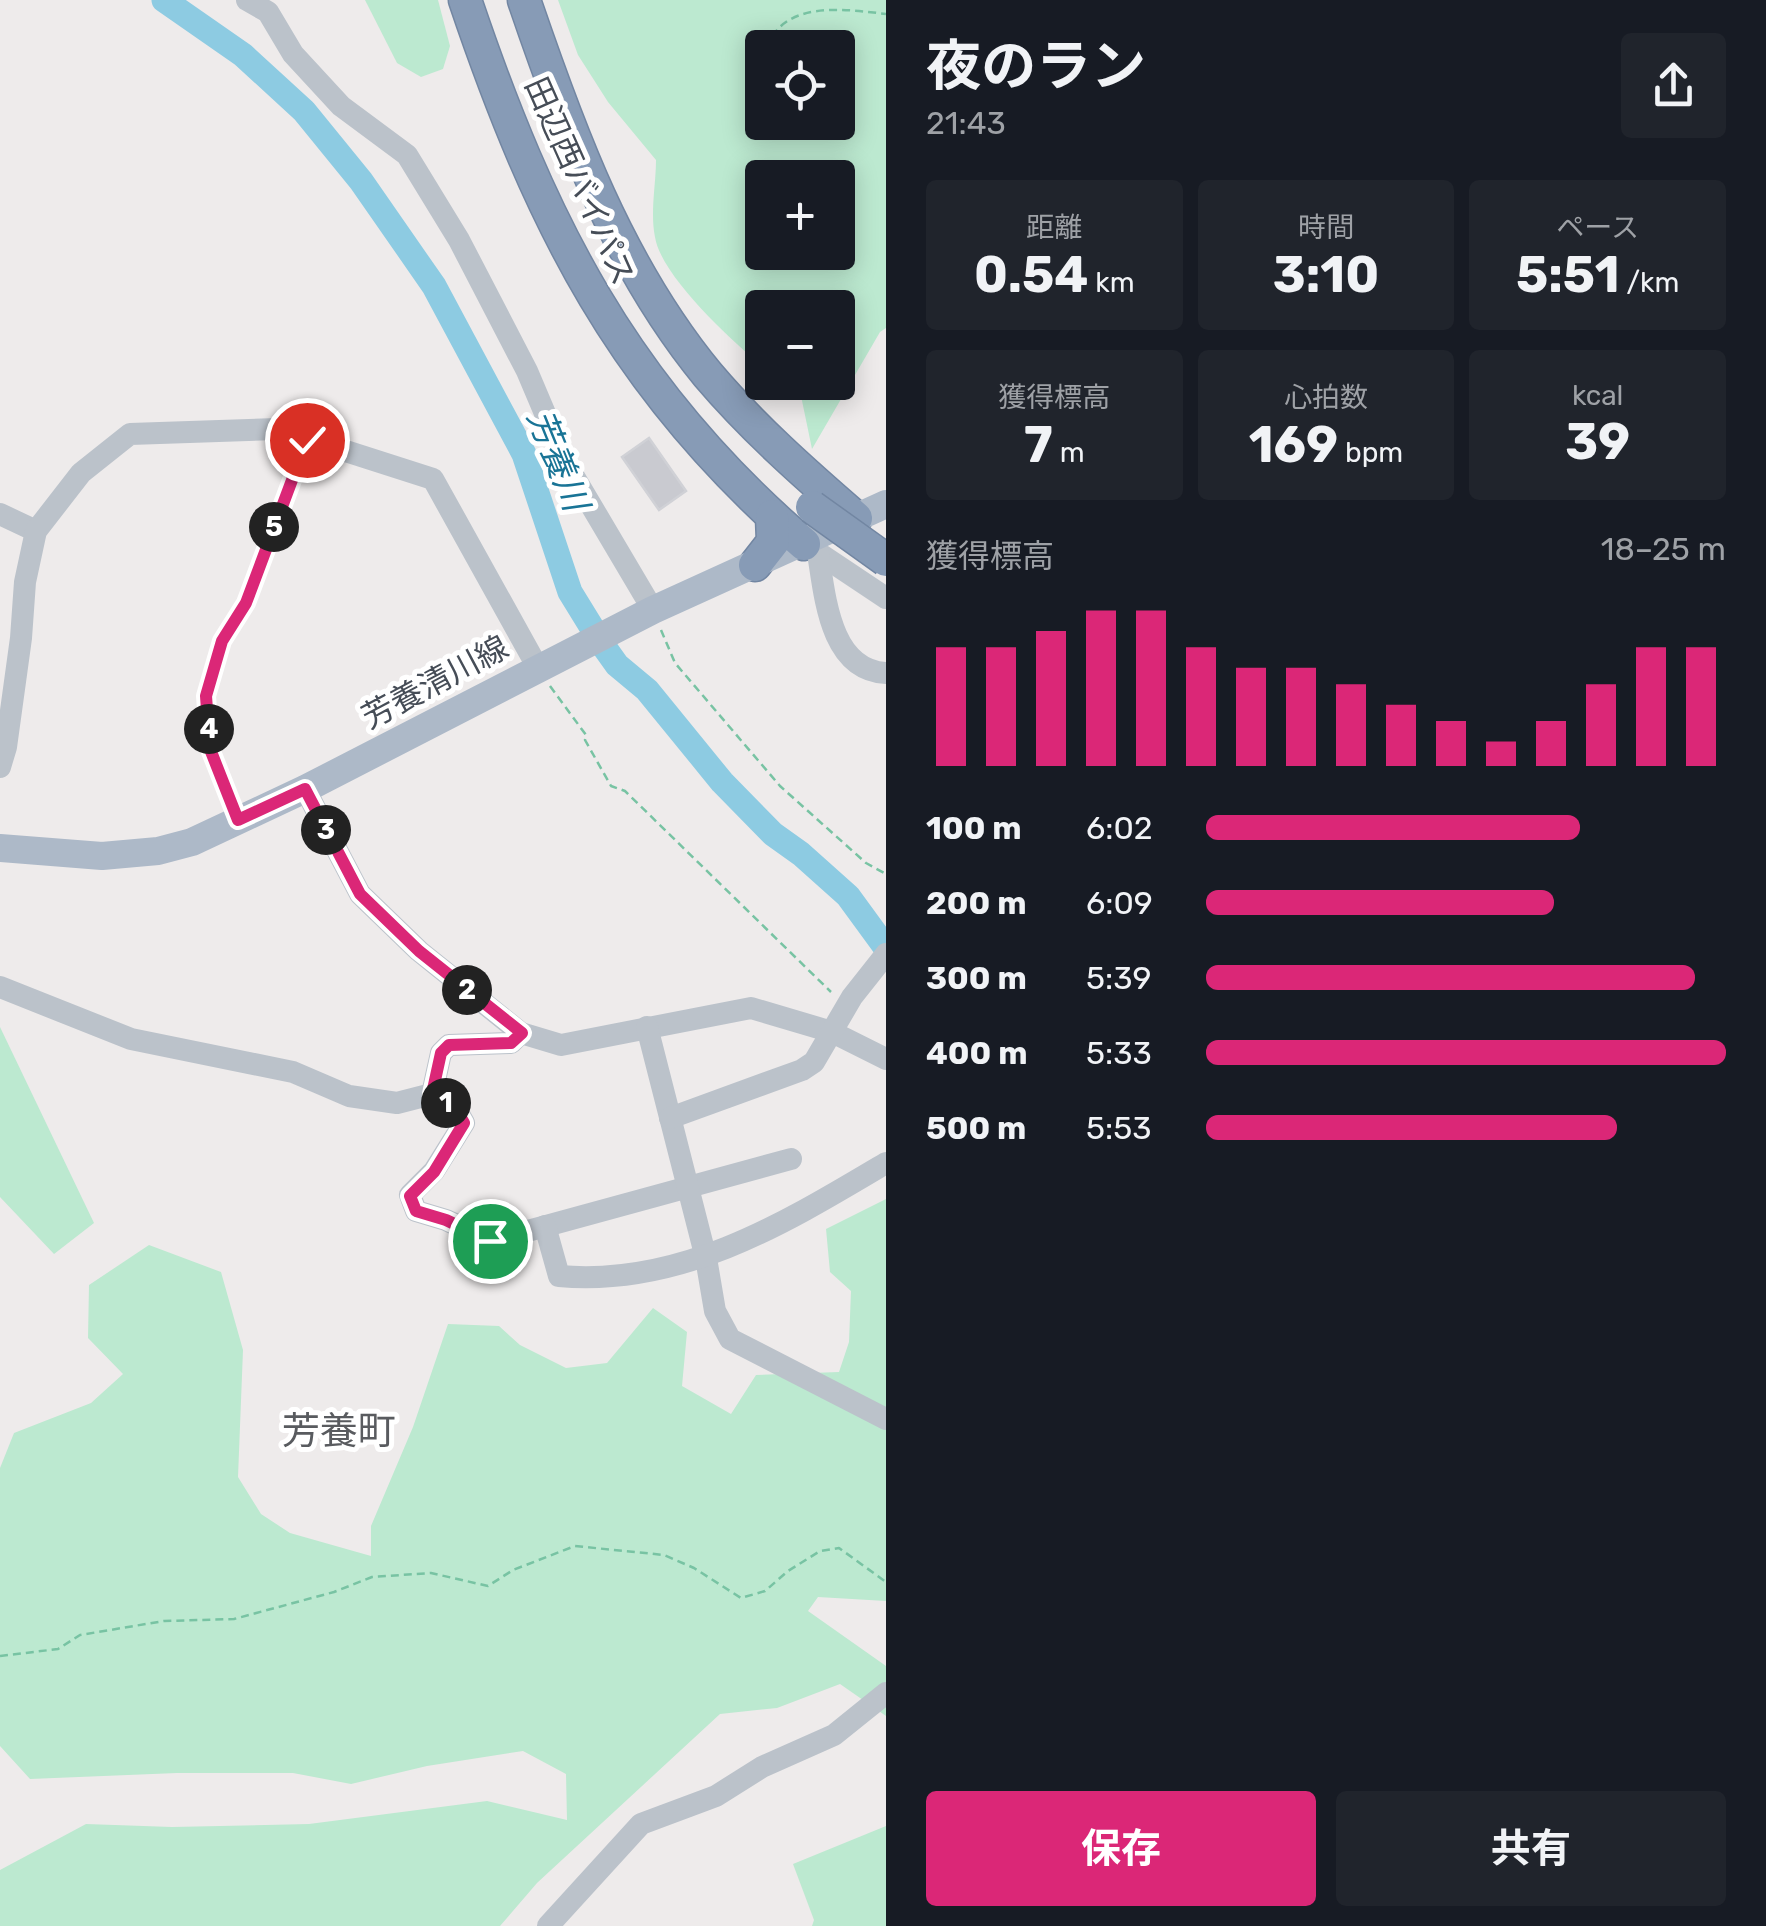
<!DOCTYPE html>
<html lang="ja">
<head>
<meta charset="utf-8">
<style>
	body { margin:0; font-family:Rubik,"Noto Sans JP",sans-serif; background:#20242c; color:#f1f3f6; height:100vh; display:flex; flex-direction:column; font-size:38px; white-space:nowrap }
	* { box-sizing:border-box; margin:0 }
	p { font-size:32px; color:#9ea1a6 }
	.icon { flex:none; width:55px; height:55px; fill:none; stroke:currentColor; stroke-width:2; stroke-linecap:round; stroke-linejoin:round }
	.map { position:relative; flex:1; overflow:hidden }
	.panel { display:flex; flex-direction:column; background:#171b24; width:880px }
	.panel>* { flex:none }
	.fabs { position:absolute; left:745px; top:30px; display:grid; gap:20px }
	.fabs a { display:grid; place-items:center; width:110px; height:110px; border-radius:10px; background:#171b24; box-shadow:0 5px 25px #0003; font-size:50px }
	.pin { position:absolute; display:grid; place-items:center; width:85px; height:85px; color:#fff; margin:-42px; border:5px solid #fff; border-radius:50%; box-shadow:0 2px 10px #0007 }
	.km { position:absolute; width:50px; height:50px; margin:-25px; border-radius:50%; background:#222; color:#fff; font-size:28px; line-height:50px; text-align:center }
	.round { display:grid; place-items:center; flex:none; width:105px; height:105px; border-radius:10px; background:#20242c }
	.head { display:flex; align-items:center; justify-content:space-between; height:170px; padding:0 40px }
	h1 { font-size:55px; font-weight:700; line-height:75px }
	.figures { display:grid; grid-template-columns:repeat(3,1fr); gap:15px; height:170px; padding:10px 40px }
	.figures div { display:grid; align-content:center; border-radius:10px; background:#20242c; text-align:center }
	.figures b { font-size:50px; font-weight:700 }
	.figures small { font-size:28px; font-weight:400 }
	.figures p { font-size:28px }
	.chart { height:280px; padding:20px 40px }
	.chart p { display:flex; justify-content:space-between }
	.chart svg { width:100%; height:180px; margin-top:10px; stroke:#db2777; stroke-width:6 }
	.button { display:flex; gap:20px; margin-top:auto; padding:20px 40px }
	.button a { flex:1; height:115px; border-radius:10px; background:#db2777; color:#fff; font-size:40px; font-weight:700; line-height:115px; text-align:center }
	.button a+a { background:#20242c; color:#f1f3f6 }
	ul { padding:0 40px; list-style:none; font-size:32px }
	li { display:grid; grid-template-columns:160px 120px 1fr; align-items:center; height:75px }
	li i { height:25px; border-radius:12px; background:#db2777 }
	main { display:flex; flex:1; min-height:0 }
	.map>svg:first-child { display:block }
	.green { fill:#bce9d0; fill-rule:evenodd }
	.lines { fill:none; stroke-linecap:round; stroke-linejoin:round }
	.river { stroke:#8dcbe2; stroke-width:25 }
	.building { fill:#c9cad0; stroke:#d0d1d6; stroke-width:2.5 }
	.highway-casing { stroke:#7286a2; stroke-width:35 }
	.path { stroke:#78c3a3; stroke-width:2.5; stroke-dasharray:8 5; stroke-linecap:butt }
	.minor { stroke:#bbc2ca; stroke-width:22 }
	.major { stroke:#adb9c8; stroke-width:28 }
	.highway { stroke:#879bb6; stroke-width:32 }
	.highway-bridge-casing { stroke:#7286a2; stroke-width:35; stroke-linecap:butt }
	.highway-bridge { stroke:#879bb6; stroke-width:32 }
	.route-casing { stroke:#fff; stroke-width:20 }
	.route { stroke:#db2777; stroke-width:12 }
	.labels { text-anchor:middle; stroke-width:10; stroke-linejoin:round; paint-order:stroke }
	.street-label { font-size:32px; fill:#464d57; stroke:#fff }
	.water-label { font-size:35px; font-style:italic; fill:#197496; stroke:#fff }
	.quarter-label { font-size:38px; fill:#595b5f; stroke:#fff }
</style>
</head>
<body>
<main>
<div class="map">
<svg width="886" height="1926" viewBox="0 0 886 1926">
	<rect width="100%" height="100%" fill="#eeebeb"/>
	<g class="green">
		<polygon points="365,0 438,0 450,46 443,69 421,77 397,63"/>
		<path d="M558,0H886V328L880,332L812,449L800,391L787,383L838,382V308H762V366C732,341 661,276 655,237C650,213 656,184 656,160L608,102L578,55ZM762,48H838V122H762ZM762,178H838V252H762Z"/>
		<polygon points="0,1027 94,1223 54,1254 0,1197"/>
		<polygon points="886,1199 886,1601 818,1597 808,1611 886,1666 886,1716 840,1684 777,1708 720,1714 537,1883 500,1926 0,1926 0,1870 86,1824 172,1827 309,1824 487,1801 567,1820 566,1774 523,1751 427,1766 351,1784 293,1773 177,1773 30,1779 0,1746 0,1468 14,1433 91,1403 123,1374 88,1338 89,1285 149,1245 221,1272 243,1350 238,1477 261,1514 290,1533 371,1556 371,1526 413,1427 448,1324 499,1326 520,1345 566,1368 607,1363 653,1308 687,1332 682,1386 731,1414 756,1375 839,1372 849,1342 851,1291 830,1272 826,1229"/>
		<polygon points="886,1826 886,1926 812,1926 814,1920 793,1864"/>
	</g>
	<g class="lines">
		<polyline class="river" points="164,0 243,55 304,111 361,181 434,286 524,454 570,592 602,644 617,665 647,690 722,782 773,834 801,854 848,896 886,948"/>
	</g>
	<polygon class="building" points="649,438 686,491 659,510 622,457"/>
	<g class="lines">
		<g class="highway-casing">
			<g id="highway">
				<path d="M465,0C540,222 623,389 804,544"/>
				<path d="M524,0C569,132 618,266 708,375C753,428 804,473 856,518"/>
				<polyline points="755,565 773,542 772,516"/>
			</g>
		</g>
		<g class="path">
			<path d="M767,48C783,0 844,9 886,14"/>
			<polyline points="661,630 675,663 780,786 866,863 886,874"/>
			<polyline points="550,686 586,735 585,740 611,786 625,791 831,992"/>
			<polyline points="230,801 210,749 206,697 222,641 246,603 301,457"/>
			<polyline points="0,1656 58,1649 80,1635 164,1621 234,1619 334,1592 372,1577 431,1573 488,1586 513,1570 575,1546 664,1555 694,1568 741,1598 765,1591 788,1571 820,1551 839,1548 886,1582"/>
		</g>
		<g class="minor">
			<polyline points="247,0 268,12 293,54 341,106 407,155 459,240 527,371 566,463 653,610"/>
			<polyline points="0,514 36,531"/>
			<polyline points="811,548 886,598"/>
			<path d="M818,553C825,597 830,670 886,673"/>
			<polyline points="0,767 6,747 21,638 25,582 36,531 81,473 130,434 277,429 433,479 538,668"/>
			<polyline points="305,789 360,894 419,951 521,1033 561,1045 751,1008 832,1032 886,1059"/>
			<polyline points="0,987 131,1039 293,1072 349,1096 397,1103 432,1094 456,1109 464,1123 434,1171 410,1195 416,1211 446,1220 491,1241 791,1159"/>
			<polyline points="647,1027 706,1258 715,1311 730,1339 886,1419"/>
			<polyline points="432,1094 441,1053 449,1045 511,1043 521,1033"/>
			<polyline points="670,1118 802,1070 814,1062 852,997 886,954"/>
			<path d="M545,1226L559,1276C681,1287 785,1223 886,1163"/>
			<polyline points="548,1926 641,1824 716,1796 762,1767 834,1735 886,1693"/>
		</g>
		<polyline class="major" points="0,848 102,856 158,851 192,842 305,789 653,610 886,504"/>
		<use href="#highway" class="highway"/>
		<g class="highway-bridge-casing">
			<polyline id="highway-bridge" points="812,507 886,560"/>
		</g>
		<use href="#highway-bridge" class="highway-bridge"/>
	</g>
	<g class="lines">
		<g class="route-casing">
			<polyline id="route" points="307,440 246,603 222,641 206,696 210,749 238,820 305,789 360,894 419,951 522,1033 511,1043 449,1045 441,1053 432,1094 456,1109 464,1123 434,1172 410,1196 416,1211 446,1220 490,1241"/>
		</g>
		<use href="#route" class="route"/>
	</g>
	<g class="labels">
		<g class="street-label">
			<text transform="translate(580 181) rotate(66)" y="11">田辺西バイパス</text>
			<text transform="translate(435 682) rotate(-28)" y="11">芳養清川線</text>
		</g>
		<g class="water-label">
			<text transform="translate(558 460) rotate(68)" y="12">芳養川</text>
		</g>
		<g class="quarter-label">
			<text x="339" y="1444">芳養町</text>
		</g>
	</g>
</svg>
<div class="fabs">
<a><svg class="icon" aria-label="locate" viewBox="0 0 24 24"><circle cx="12" cy="12" r="6"/><path d="M12 2v4M12 18v4M2 12h4M18 12h4"/></svg></a>
<a>+</a>
<a>−</a>
</div>
<div class="pin" style="left:490px;top:1241px;background:#1e9e55"><svg class="icon" aria-label="arrive" viewBox="0 0 24 24"><path d="M6 21V4h12l-3 4 3 4H6"/></svg></div>
<div class="pin" style="left:307px;top:440px;background:#d93025"><svg class="icon" aria-label="check" viewBox="0 0 24 24"><path d="M5 12l5 5 9-10"/></svg></div>
<b class="km" style="left:446px;top:1103px">1</b>
<b class="km" style="left:467px;top:990px">2</b>
<b class="km" style="left:326px;top:830px">3</b>
<b class="km" style="left:209px;top:729px">4</b>
<b class="km" style="left:274px;top:527px">5</b>
</div>
<section class="panel">
<div class="head"><div><h1>夜のラン</h1><p>21:43</p></div><a class="round"><svg class="icon" aria-label="share" viewBox="0 0 24 24"><path d="M12 15V3M7 8l5-5 5 5M5 13v7h14v-7"/></svg></a></div>
<div class="figures">
<div><p>距離</p><b>0.54<small> km</small></b></div>
<div><p>時間</p><b>3:10</b></div>
<div><p>ペース</p><b>5:51<small> /km</small></b></div>
</div>
<div class="figures">
<div><p>獲得標高</p><b>7<small> m</small></b></div>
<div><p>心拍数</p><b>169<small> bpm</small></b></div>
<div><p>kcal</p><b>39</b></div>
</div>
<div class="chart"><p><span>獲得標高</span>18–25 m</p>
<svg viewBox="0 0 160 44" preserveAspectRatio="none"><path d="M5 44V15M15 44V15M25 44V11M35 44V6M45 44V6M55 44V15M65 44V20M75 44V20M85 44V24M95 44V29M105 44V33M115 44V38M125 44V33M135 44V24M145 44V15M155 44V15"/></svg>
</div>
<ul>
<li><b>100 m</b>6:02<i style="width:72%"></i></li>
<li><b>200 m</b>6:09<i style="width:67%"></i></li>
<li><b>300 m</b>5:39<i style="width:94%"></i></li>
<li><b>400 m</b>5:33<i style="width:100%"></i></li>
<li><b>500 m</b>5:53<i style="width:79%"></i></li>
</ul>
<div class="button"><a>保存</a><a>共有</a></div>
</section>
</main>
</body>
</html>
